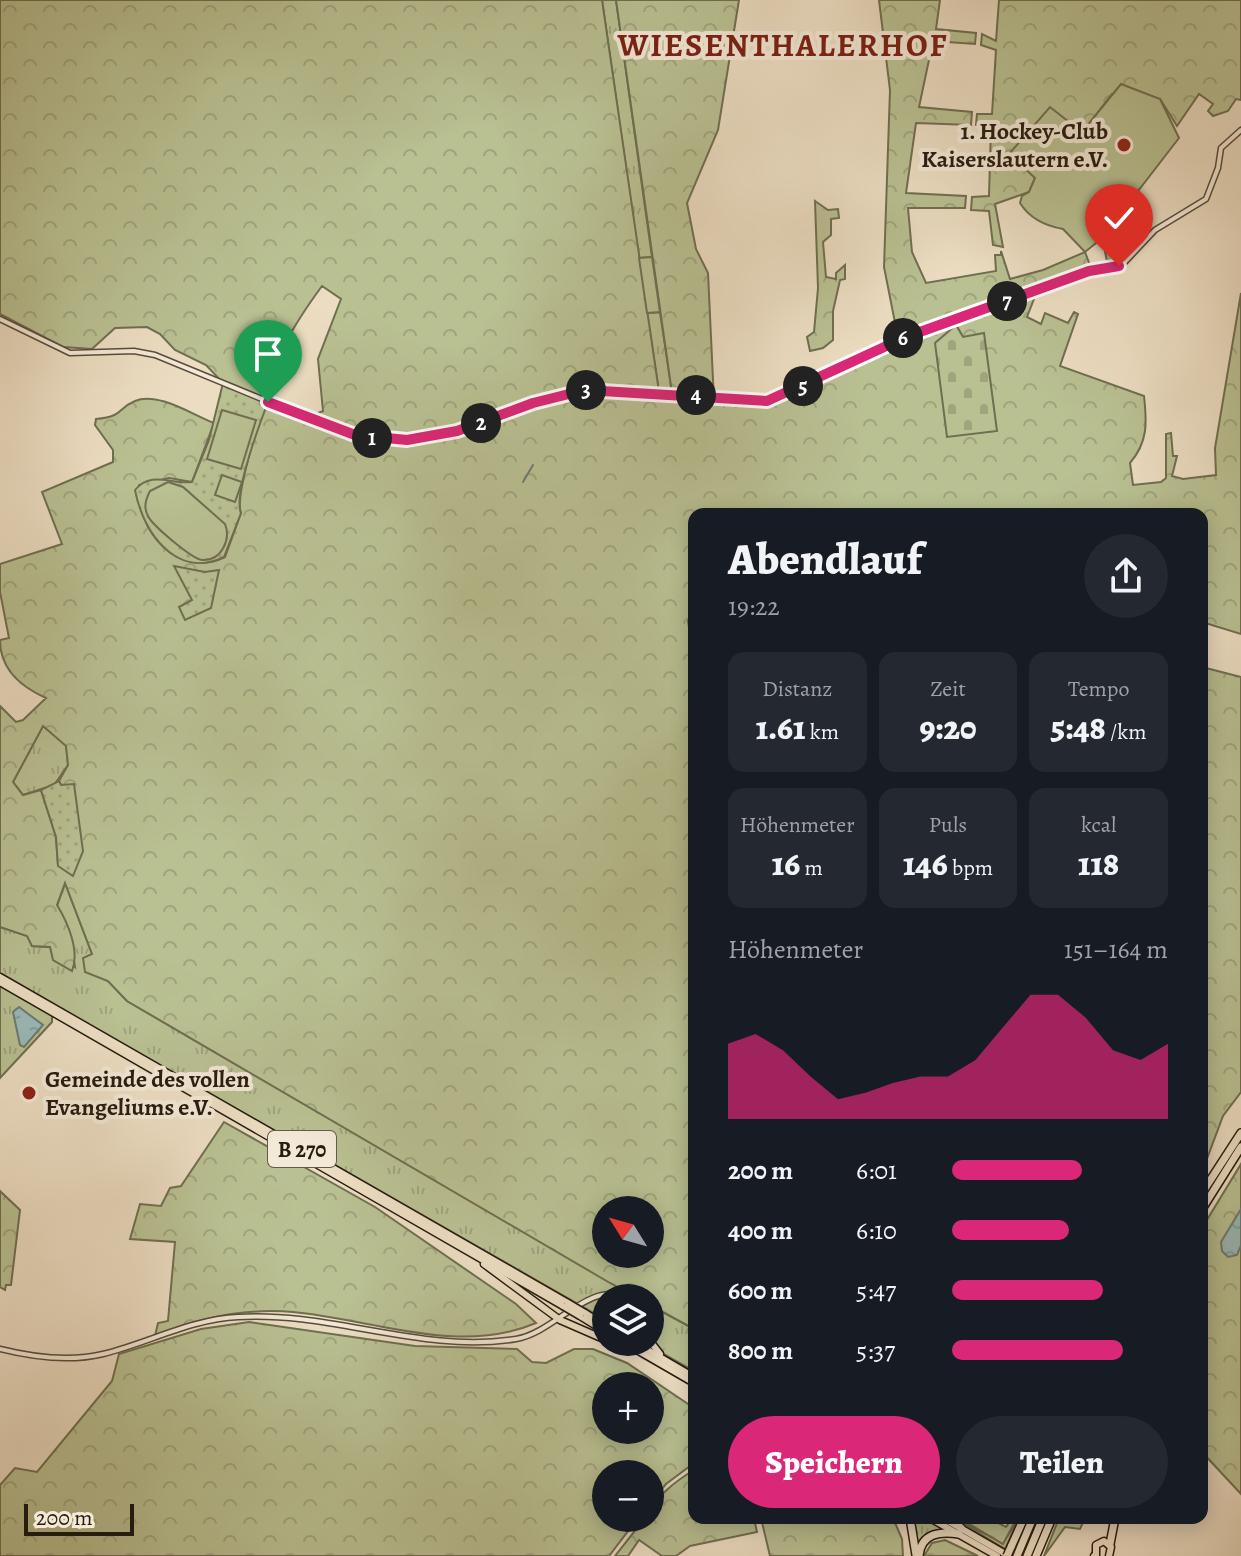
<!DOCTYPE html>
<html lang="de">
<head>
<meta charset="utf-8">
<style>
	body { margin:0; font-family:Alegreya,serif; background:#242831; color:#f1f3f6; height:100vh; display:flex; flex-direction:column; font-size:30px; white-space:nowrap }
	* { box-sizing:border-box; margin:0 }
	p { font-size:26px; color:#9ea1a6 }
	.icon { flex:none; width:44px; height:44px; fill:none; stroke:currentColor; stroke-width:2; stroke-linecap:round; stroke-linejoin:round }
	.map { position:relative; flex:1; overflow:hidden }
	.details { position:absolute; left:688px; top:508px; width:520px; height:1016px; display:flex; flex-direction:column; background:#171b24; border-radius:16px; box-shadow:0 4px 20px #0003 }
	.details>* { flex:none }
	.needle { width:52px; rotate:307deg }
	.tools { position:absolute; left:592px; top:1196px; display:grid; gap:16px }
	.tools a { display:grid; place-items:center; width:72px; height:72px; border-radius:50%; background:#171b24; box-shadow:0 4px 20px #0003; font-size:40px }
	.scale { position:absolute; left:24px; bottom:20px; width:110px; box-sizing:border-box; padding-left:8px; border:4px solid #271c10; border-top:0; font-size:22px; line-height:28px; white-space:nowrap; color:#271c10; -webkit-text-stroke:6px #f3e9d7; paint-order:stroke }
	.pin { position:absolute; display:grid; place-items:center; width:68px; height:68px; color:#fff; margin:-82px -34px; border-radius:50% 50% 50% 0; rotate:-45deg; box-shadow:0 0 8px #0007 }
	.pin .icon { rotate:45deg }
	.km { position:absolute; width:40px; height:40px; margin:-20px; border-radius:50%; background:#222; color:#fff; font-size:22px; line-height:40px; text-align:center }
	.round { display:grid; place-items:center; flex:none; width:84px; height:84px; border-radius:42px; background:#242831 }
	.summary { display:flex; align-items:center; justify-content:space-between; height:136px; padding:0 40px }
	h1 { font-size:44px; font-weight:800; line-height:60px }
	.figures { display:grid; grid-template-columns:repeat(3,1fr); gap:12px; height:136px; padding:8px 40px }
	.figures div { display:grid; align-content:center; border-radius:16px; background:#242831; text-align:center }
	.figures b { font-size:34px; font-weight:800 }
	.figures small { font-size:22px; font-weight:400 }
	.figures p { font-size:22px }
	.chart { height:224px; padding:16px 40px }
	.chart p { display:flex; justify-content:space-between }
	.chart svg { width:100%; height:144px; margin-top:8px; fill:#db2777; opacity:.7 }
	.cta { display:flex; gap:16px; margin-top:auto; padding:16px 40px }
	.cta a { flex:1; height:92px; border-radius:48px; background:#db2777; color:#fff; font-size:32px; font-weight:800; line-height:92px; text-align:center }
	.cta a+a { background:#242831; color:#f1f3f6 }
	ul { padding:0 40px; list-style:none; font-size:26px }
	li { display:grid; grid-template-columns:128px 96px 1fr; align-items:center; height:60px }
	li i { height:20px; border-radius:10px; background:#db2777 }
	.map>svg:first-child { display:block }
	.grass { fill:url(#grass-tufts); stroke:#706e51; stroke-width:2 }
	.forest { fill:url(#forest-crowns); stroke:#706e51; stroke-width:2; fill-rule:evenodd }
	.cemetery { fill:url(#cemetery-stones); stroke:#706e51; stroke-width:2 }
	.park { fill:url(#park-dots); stroke:#706e51; stroke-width:2 }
	.garden { fill:#b9c092; stroke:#706e51; stroke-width:2 }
	.water { fill:url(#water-ripples); stroke:#6c7b75; stroke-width:2 }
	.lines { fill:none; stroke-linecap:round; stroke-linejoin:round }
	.stream { stroke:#6c7b75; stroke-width:2 }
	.tertiary-casing { stroke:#584c3c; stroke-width:7 }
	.primary-casing { stroke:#271c10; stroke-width:9 }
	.trunk-casing { stroke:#271c10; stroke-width:9 }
	.motorway-casing { stroke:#271c10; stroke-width:10 }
	.tertiary { stroke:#f3e9d7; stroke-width:4 }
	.primary { stroke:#ecddc2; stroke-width:6 }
	.trunk { stroke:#ecddc2; stroke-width:6 }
	.motorway { stroke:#ecddc2; stroke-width:7 }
	.trunk-bridge-casing { stroke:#271c10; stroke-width:9; stroke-linecap:butt }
	.motorway-bridge-casing { stroke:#271c10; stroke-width:10; stroke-linecap:butt }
	.trunk-bridge { stroke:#ecddc2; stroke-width:6 }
	.motorway-bridge { stroke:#ecddc2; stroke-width:7 }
	.route-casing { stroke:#fff; stroke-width:16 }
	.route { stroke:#db2777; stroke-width:10 }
	.poi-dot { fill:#8f2418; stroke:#f3e9d7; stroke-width:3 }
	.labels { text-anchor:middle; stroke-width:8; stroke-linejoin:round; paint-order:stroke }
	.shield { fill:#f3e9d7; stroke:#645a4c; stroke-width:2 }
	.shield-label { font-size:22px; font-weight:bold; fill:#271c10 }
	.poi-label { font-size:24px; font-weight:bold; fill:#271c10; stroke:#f3e9d7; text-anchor:end }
	.district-label { font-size:32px; font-weight:bold; letter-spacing:2px; fill:#7a1f14; stroke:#f3e9d7 }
</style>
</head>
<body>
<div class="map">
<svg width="1241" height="1556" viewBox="0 0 1241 1556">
	<defs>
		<pattern id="grass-tufts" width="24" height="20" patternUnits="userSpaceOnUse" patternTransform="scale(2)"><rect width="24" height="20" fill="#b9c092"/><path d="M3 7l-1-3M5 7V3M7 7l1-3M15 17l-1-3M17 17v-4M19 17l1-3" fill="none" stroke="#9fa47d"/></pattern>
		<pattern id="forest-crowns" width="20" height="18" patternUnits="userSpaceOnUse" patternTransform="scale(2)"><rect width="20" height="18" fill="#b9c092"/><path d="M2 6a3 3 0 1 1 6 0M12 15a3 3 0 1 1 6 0" fill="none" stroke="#9fa47d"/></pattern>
		<pattern id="cemetery-stones" width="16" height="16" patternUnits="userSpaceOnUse" patternTransform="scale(2)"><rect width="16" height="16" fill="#b9c092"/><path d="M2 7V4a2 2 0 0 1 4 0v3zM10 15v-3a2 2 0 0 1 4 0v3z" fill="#9fa47d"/></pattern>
		<pattern id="park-dots" width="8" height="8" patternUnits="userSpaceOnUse" patternTransform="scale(2)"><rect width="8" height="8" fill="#b9c092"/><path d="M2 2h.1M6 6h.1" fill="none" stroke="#9fa47d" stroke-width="1.8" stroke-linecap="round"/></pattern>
		<pattern id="water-ripples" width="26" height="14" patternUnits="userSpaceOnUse" patternTransform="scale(2)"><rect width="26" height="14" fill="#9abbb9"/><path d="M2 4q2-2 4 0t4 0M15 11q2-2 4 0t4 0" fill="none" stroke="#85a09e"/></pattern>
	</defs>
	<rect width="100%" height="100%" fill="#ecddc2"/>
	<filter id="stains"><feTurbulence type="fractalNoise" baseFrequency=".0025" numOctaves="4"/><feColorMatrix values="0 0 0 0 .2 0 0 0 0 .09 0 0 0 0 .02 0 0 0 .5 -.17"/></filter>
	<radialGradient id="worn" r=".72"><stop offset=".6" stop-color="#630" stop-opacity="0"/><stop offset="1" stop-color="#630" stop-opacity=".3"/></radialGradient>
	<g class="grass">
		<polygon points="602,0 616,0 652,257 639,258"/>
		<polygon points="660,312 672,393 659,392 647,313"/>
		<polygon points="43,726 66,745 68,765 54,785 23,795 13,782"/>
		<polygon points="65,883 92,954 91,973 108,981 127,1001 638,1298 606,1298 606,1320 0,974 0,927 28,936 32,946 50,947 75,967 69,930 57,906"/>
		<polygon points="0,985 52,1014 52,1022 0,1078"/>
		<polygon points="650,1305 694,1329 694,1371 643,1342 650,1342"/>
		<polygon points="912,1518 925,1518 947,1531 927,1534 918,1545"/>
		<polygon points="954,1518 1003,1543 1019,1518 1005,1549"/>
	</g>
	<g class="forest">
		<path d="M0,0H602L659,392L672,393L616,0H739L718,130L687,203L696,249L708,273L714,401H776L900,348L884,267L890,90L879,0H940L936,29L976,33L975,44L933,41L919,107L972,112L971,125L916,123L906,193L966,196L965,208H908L912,252L926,283L996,271L995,255H1001V251L1010,279L1043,270L1085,252L1091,268L1039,286L1027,317L1041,324L1045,313L1068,323L1074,312L1078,314L1060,366L1144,396C1147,423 1148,442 1130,463L1133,485L1161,482L1166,478V434L1171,433L1173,456H1177L1172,476L1183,479L1216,475L1215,448L1241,293V634L1202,622V514H694V610L688,621L694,657V1329L650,1305V1298H638L610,1283L127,1001L108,981L85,972L83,958L92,954L65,883L57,905C68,923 80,951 72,971L53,960L50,947L32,946L27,936L0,927V706L16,722L23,720L46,698C21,687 0,669 0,640L9,638L0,592V564L62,544L42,492L113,462V450L95,425L96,419C125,416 116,409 135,401C157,391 193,415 214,423L192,482L169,478L139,485C135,530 178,580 225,557L241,513C235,498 257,422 267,406L223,383L206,365L175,350L160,334L147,327L115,328L92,349L63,347L0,314ZM322,286L341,299L318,359L323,411L316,414L270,400C269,361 300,316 322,286ZM956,325L963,337L996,431L947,436ZM43,726L66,746L68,765L59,781L61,785H74L58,866L56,837L41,790L23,795L13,782ZM606,1210H650V1254H606Z"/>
		<polygon points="999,0 1241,0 1241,100 1236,99 1228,111 1213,116 1208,111 1213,104 1199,94 1177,126 1160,99 1112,94 1082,133 1035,178 1029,192 995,204 1003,247 993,245 989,211 971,210 972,197 989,196 991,127 976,125 977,114 992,114 996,50 981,45 982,34 996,41"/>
		<polygon points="815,201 828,210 838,209 839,218 831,219 831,235 823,242 826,277 836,279 836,273 845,265 845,279 840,280 833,311 833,340 823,348 810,351 807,337 814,332 818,288"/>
		<polygon points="1202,667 1241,677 1241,1092 1223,1116 1202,1172"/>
		<path d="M224,1122L375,1207L516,1304L536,1323C459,1356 372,1319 293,1312C246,1308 198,1318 155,1336L158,1323L168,1321L175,1242L130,1239L140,1204L161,1206L170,1188L181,1186Z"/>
		<polygon points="1241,1164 1241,1494 1202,1452 1202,1228"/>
		<polygon points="0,1191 20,1210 11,1285 6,1285 5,1290 0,1287"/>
		<path d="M249,1322L415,1346L517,1349L532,1362L546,1363L574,1349H593L627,1363L694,1408V1463L666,1484L650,1503V1474H606V1518H638L609,1556H0V1485L15,1468L37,1472L112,1381L119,1354L201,1329ZM606,1386H650V1430H606Z"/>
		<path d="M694,1470V1518H754L757,1532L690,1546L676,1556H662L639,1540L628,1556H615L645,1518H650C650,1499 679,1479 694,1470Z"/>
		<polygon points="761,1518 893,1518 902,1539 903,1556 770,1556"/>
		<polygon points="959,1518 989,1518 1006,1527 1012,1518 1017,1518 1003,1544"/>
		<polygon points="1059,1518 1084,1520 1080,1529 1065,1527 1044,1556"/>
		<polygon points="945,1540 978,1556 924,1556 932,1543"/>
	</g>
	<polygon class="cemetery" points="956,325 963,337 984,333 997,431 947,437 935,343"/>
	<g class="park">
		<path d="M1129,214L1137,224C1135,243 1125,256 1107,262L1104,246Z"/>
		<path d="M223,383L268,402C260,423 233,495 241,513L224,557C177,580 143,533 135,490C151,470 173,485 192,482L209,440Z"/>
		<polygon points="174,566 205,572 219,570 211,608 185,620 179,607 192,600"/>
		<polygon points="59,781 61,785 74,784 83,851 73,876 58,866 56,837 41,790"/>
	</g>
	<g class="garden">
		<path d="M1121,84L1160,99L1179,138L1101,239L1085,252L1063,229C1046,226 1030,219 1020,203L1022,196L1029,192L1035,178L1009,154L1050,107L1082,132Z"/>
		<polygon points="652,257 660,312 647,313 639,258"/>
		<polygon points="222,410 256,420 241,469 207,459"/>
		<polygon points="222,475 242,482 235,502 215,495"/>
		<path d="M168,482L183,487L225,524C231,539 222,561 202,560C192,559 152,525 148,516C143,507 146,499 150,491Z"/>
	</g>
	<g class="water">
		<polygon points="19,1007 43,1025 24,1047 20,1045 13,1012"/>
		<polygon points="1241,1209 1241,1245 1237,1255 1228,1257 1222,1251 1221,1242"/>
	</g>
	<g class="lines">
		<polyline class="stream" points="523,482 533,465"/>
		<g class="tertiary-casing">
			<g id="tertiary">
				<polyline points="0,319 70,353 134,351 155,355 330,427 383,439 437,436 545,399 585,390 767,401 906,337 1089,271 1124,263 1155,230 1206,199 1218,168 1221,148 1241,130"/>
				<path d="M0,1349C32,1357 70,1362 103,1354C148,1343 191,1319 238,1317C331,1311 422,1354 516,1339C554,1333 589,1281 625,1297"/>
			</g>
		</g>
		<g class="primary-casing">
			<polyline id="primary" points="1096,1556 1096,1545 1104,1541 1111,1547 1109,1556"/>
		</g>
		<g class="trunk-casing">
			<g id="trunk">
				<polyline points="0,977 568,1303"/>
				<polyline points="0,982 563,1306"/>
				<polyline points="484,1264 560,1320 606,1340"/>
				<polyline points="625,1297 628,1298"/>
				<polyline points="585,1313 606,1326"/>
				<polyline points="580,1316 606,1332"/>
				<polyline points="650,1341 660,1354"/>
				<polyline points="611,1342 630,1349"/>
				<polyline points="623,1342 694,1383"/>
				<polyline points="634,1342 694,1377"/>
				<polyline points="930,1518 997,1556"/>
				<polyline points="943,1518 1009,1556"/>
				<polyline points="1094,1556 1095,1555"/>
			</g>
		</g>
		<g class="motorway-casing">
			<g id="motorway">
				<polyline points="1202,1193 1241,1133"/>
				<polyline points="1202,1209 1241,1147"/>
				<polyline points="910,1518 916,1555"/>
				<polyline points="949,1518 961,1528"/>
				<polyline points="1110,1544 1115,1518"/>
				<polyline points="1011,1547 1024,1518"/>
				<path d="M919,1556C921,1533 940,1531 959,1534"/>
				<polyline points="1017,1556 1033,1518"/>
				<polyline points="1027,1556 1043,1518"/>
				<polyline points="1036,1556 1052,1518"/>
			</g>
		</g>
		<use href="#tertiary" class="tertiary"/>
		<use href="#primary" class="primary"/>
		<use href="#trunk" class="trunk"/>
		<use href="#motorway" class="motorway"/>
		<g class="trunk-bridge-casing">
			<g id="trunk-bridge">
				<polyline points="568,1303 585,1313"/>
				<polyline points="563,1306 580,1316"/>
			</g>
		</g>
		<g class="motorway-bridge-casing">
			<polyline id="motorway-bridge" points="1007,1556 1011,1547"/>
		</g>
		<use href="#trunk-bridge" class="trunk-bridge"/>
		<use href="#motorway-bridge" class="motorway-bridge"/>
	</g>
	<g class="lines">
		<g class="route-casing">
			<polyline id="route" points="268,402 355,435 407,440 457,431 533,403 585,390 767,401 906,337 1089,271 1119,266"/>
		</g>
		<use href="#route" class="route"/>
	</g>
	<g class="poi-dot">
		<circle cx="1124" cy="145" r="8"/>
		<circle cx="29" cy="1093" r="8"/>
	</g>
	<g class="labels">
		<rect class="shield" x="268" y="1131" width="68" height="36" rx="6"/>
		<g class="shield-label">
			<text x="302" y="1157">B 270</text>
		</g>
		<g class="poi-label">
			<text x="1108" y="139">1. Hockey-Club<tspan x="1108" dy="28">Kaiserslautern e.V.</tspan></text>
			<text x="45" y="1087" text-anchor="start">Gemeinde des vollen<tspan x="45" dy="28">Evangeliums e.V.</tspan></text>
		</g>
		<g class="district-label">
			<text x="783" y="56">WIESENTHALERHOF</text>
		</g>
	</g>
	<rect width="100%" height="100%" filter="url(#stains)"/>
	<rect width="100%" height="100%" fill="url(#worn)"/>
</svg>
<div class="tools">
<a><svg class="needle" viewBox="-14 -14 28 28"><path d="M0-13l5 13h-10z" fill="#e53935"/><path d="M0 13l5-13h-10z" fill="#9ea1a6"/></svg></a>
<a><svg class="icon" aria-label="layers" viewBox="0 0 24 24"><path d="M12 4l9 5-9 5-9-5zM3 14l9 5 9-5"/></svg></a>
<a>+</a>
<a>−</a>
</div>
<div class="scale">200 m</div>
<div class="pin" style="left:268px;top:402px;background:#1e9e55"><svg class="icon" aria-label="arrive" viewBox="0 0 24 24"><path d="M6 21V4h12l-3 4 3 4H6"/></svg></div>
<div class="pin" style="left:1119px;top:266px;background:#d93025"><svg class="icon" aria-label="check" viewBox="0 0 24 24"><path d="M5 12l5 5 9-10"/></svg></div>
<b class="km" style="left:372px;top:438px">1</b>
<b class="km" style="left:481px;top:423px">2</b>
<b class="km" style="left:586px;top:390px">3</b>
<b class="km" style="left:696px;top:395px">4</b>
<b class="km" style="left:803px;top:386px">5</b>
<b class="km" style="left:903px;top:338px">6</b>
<b class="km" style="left:1007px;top:301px">7</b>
<section class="details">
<div class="summary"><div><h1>Abendlauf</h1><p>19:22</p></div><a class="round"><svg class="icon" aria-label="share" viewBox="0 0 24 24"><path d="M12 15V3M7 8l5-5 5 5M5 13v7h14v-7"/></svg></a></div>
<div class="figures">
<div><p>Distanz</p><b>1.61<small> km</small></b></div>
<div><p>Zeit</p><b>9:20</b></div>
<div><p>Tempo</p><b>5:48<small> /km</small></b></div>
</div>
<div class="figures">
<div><p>Höhenmeter</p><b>16<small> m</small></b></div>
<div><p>Puls</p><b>146<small> bpm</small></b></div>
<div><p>kcal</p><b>118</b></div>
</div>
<div class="chart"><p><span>Höhenmeter</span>151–164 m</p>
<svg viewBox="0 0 160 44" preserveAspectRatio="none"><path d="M0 44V21L10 18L20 23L30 31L40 38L50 36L60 33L70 31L80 31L90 26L100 16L110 6L120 6L130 13L140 23L150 26L160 21V44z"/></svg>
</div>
<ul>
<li><b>200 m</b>6:01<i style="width:60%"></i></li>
<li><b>400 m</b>6:10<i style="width:54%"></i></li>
<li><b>600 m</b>5:47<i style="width:70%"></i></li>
<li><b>800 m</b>5:37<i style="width:79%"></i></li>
</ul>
<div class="cta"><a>Speichern</a><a>Teilen</a></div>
</section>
</div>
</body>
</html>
